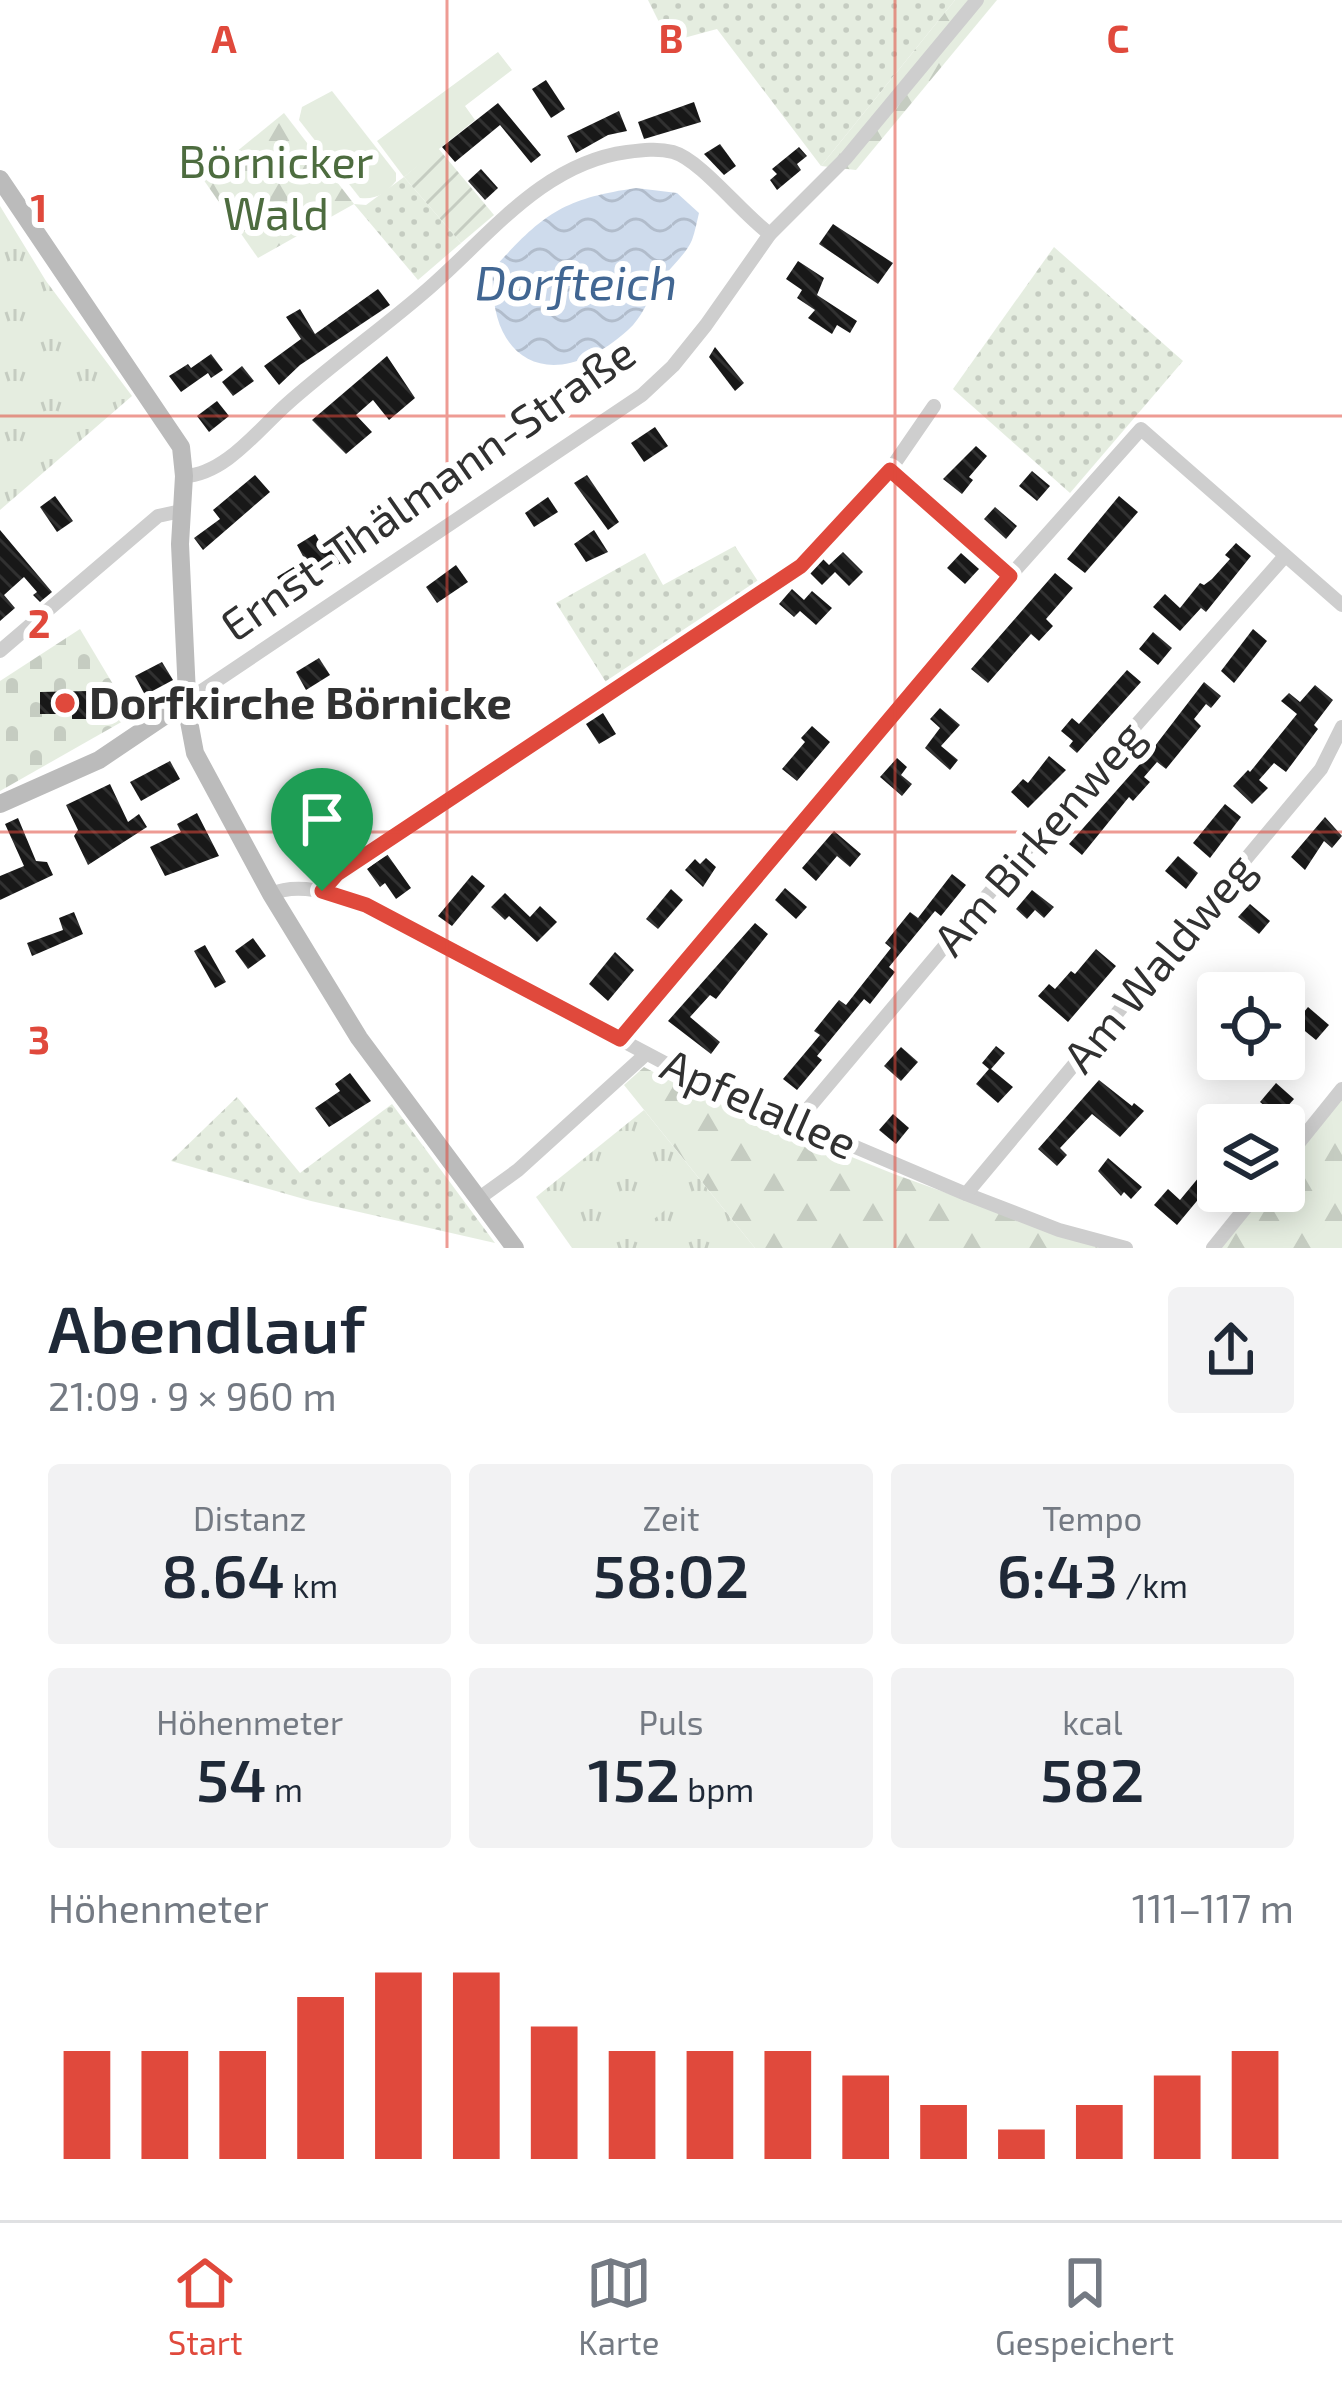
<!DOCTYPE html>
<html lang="de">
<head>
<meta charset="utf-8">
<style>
	body { margin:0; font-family:"Exo 2",sans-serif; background:#f2f2f3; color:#1f2937; height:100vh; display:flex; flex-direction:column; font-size:45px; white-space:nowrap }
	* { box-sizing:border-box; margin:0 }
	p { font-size:39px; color:#747a83 }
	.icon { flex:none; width:66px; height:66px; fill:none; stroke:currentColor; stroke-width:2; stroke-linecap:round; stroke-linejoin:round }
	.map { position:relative; height:1248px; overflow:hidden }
	.details { display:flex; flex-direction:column; background:#fff; flex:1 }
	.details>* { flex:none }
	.controls { position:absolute; left:1197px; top:972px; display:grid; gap:24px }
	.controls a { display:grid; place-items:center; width:108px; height:108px; border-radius:12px; background:#fff; box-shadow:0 6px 30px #0003; font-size:60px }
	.pin { position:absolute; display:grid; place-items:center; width:102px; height:102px; color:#fff; margin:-123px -51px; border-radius:50% 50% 50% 0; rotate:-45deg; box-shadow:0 0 12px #0007 }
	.pin .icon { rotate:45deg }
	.round { display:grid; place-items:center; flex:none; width:126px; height:126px; border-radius:12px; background:#f2f2f3 }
	.head { display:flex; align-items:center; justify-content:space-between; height:204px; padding:0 48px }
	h1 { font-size:66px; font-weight:600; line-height:90px }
	.figures { display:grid; grid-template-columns:repeat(3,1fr); gap:18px; height:204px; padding:12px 48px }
	.figures div { display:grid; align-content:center; border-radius:12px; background:#f2f2f3; text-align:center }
	.figures b { font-size:60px; font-weight:600 }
	.figures small { font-size:33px; font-weight:400 }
	.figures p { font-size:33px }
	.chart { height:336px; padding:24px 48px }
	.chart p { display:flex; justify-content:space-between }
	.chart svg { width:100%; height:216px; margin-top:12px; stroke:#e0493c; stroke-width:6 }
	.dock { display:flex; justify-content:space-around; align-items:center; height:168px; border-top:3px solid #e0e1e3; background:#fff; font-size:33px; color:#747a83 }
	.dock a { display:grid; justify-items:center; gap:6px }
	.dock .on { color:#e0493c }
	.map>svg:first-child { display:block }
	.grass { fill:url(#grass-dots) }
	.forest { fill:url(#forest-firs) }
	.cemetery { fill:url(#cemetery-stones) }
	.park { fill:url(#park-tufts) }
	.garden { fill:url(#garden-furrows) }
	.pitch { fill:#e5ede0 }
	.water { fill:url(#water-waves) }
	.building { fill:url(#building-back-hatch) }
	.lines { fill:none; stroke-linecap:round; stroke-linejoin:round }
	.street { stroke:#cecece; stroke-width:14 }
	.secondary { stroke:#bbb; stroke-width:18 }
	.route-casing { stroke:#fff; stroke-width:24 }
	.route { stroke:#e0493c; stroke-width:15 }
	.grid { fill:none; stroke:#e0493c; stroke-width:3; stroke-opacity:0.55 }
	.poi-dot { fill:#e0493c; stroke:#fff; stroke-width:4.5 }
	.labels { text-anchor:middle; stroke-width:12; stroke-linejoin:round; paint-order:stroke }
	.park-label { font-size:45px; fill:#4d6c3f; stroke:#fff }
	.street-label { font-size:45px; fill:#313131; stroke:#fff }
	.poi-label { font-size:45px; font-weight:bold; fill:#313131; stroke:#fff; text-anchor:start }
	.water-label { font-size:48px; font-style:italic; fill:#416692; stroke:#fff }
	.grid-label { font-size:39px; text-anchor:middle; font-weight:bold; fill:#e0493c; stroke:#fff; stroke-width:12; stroke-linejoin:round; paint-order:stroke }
</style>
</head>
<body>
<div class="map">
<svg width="1342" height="1248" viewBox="0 0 1342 1248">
	<defs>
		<pattern id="grass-dots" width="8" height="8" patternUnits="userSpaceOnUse" patternTransform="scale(3)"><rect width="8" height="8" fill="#e5ede0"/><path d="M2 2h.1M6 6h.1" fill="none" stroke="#c5ccc1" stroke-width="1.8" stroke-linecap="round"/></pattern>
		<pattern id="forest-firs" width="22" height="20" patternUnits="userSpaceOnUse" patternTransform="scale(3)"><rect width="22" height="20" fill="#e5ede0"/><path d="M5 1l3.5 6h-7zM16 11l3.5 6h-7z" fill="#c5ccc1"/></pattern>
		<pattern id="cemetery-stones" width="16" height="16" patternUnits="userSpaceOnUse" patternTransform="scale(3)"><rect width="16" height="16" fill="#e5ede0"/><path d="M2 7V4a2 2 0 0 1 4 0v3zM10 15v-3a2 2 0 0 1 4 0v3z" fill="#c5ccc1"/></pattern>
		<pattern id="park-tufts" width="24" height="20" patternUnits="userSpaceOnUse" patternTransform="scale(3)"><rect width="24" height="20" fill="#e5ede0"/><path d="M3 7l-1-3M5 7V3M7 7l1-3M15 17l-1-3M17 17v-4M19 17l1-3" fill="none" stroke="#c5ccc1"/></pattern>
		<pattern id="garden-furrows" width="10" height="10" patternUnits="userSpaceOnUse" patternTransform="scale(3)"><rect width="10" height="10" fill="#e5ede0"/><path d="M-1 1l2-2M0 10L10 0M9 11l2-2" fill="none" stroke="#c5ccc1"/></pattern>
		<pattern id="water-waves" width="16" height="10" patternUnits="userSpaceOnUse" patternTransform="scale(3)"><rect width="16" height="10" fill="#cedbec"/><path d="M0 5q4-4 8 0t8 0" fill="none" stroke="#b1bccb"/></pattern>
		<pattern id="building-back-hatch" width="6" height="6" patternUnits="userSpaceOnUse" patternTransform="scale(3)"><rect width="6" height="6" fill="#181818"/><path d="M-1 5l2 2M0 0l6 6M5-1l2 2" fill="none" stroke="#313131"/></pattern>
	</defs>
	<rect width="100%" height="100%" fill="#fff"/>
	<g class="grass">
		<polygon points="648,0 955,0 821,166 717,29 669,42"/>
		<polygon points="404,177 461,243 418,280 354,204 366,205"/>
		<polygon points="1054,247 1183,361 1070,493 953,389"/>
		<polygon points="735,546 761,586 609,687 556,603 645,553 663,585"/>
		<polygon points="237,1097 300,1173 392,1104 495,1243 311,1201 171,1161"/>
	</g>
	<g class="forest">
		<polygon points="955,0 997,0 856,170 821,166"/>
		<polygon points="284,113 354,204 258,258 203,179"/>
		<polygon points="644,1067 697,1095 894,1174 1099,1248 755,1248 624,1085"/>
		<polygon points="1342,1097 1342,1248 1221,1248 1267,1191 1284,1191 1284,1170"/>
	</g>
	<polygon class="cemetery" points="80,629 132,716 0,791 0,681"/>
	<g class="park">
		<polygon points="0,206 46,281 132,396 0,510"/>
		<polygon points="644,1110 755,1248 572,1248 536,1197"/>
	</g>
	<polygon class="garden" points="438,148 494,215 461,243 404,177"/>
	<g class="pitch">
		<polygon points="498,52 512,70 465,106 475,120 404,177 377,141"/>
		<path d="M332,91L396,173V181C386,193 376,200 360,198L299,120L302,107Z"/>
		<polygon points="671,1169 688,1192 654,1219 636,1196"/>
	</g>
	<path class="water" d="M636,188L677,193L699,213C697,221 695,232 692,240C685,256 668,269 658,284C648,299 642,318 628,330C557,394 487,368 493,269C543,214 562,199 636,188Z"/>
	<g class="building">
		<polygon points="546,80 565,109 551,118 532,89"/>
		<polygon points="694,102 701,122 644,139 638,122"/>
		<polygon points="498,103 541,155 531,163 500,125 455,162 442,147"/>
		<polygon points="619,111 627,131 608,135 576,153 567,136"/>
		<polygon points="720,144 736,166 724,175 704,154"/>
		<polygon points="799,147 807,156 797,164 801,170 777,190 770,180 777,174 772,169"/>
		<polygon points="481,169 498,188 485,200 468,181"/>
		<polygon points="833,224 893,263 878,284 819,244"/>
		<polygon points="798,261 824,278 817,295 857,321 850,333 837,325 832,334 808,318 815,310 797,298 802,290 786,279"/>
		<polygon points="378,289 390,305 300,365 279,385 264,366 301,339 286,317 300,309 315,334"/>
		<polygon points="715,347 744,383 735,391 709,357"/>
		<polygon points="211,354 223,370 211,378 208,373 181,392 169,376 188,364 191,368"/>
		<polygon points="387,356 415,398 389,420 373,400 356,415 372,432 346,454 312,420"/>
		<polygon points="242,366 254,381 233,396 222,382"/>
		<polygon points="217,401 229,416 209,432 197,416"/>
		<polygon points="655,427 668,446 644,462 631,443"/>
		<polygon points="976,446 987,456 969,477 973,480 962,494 943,479"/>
		<polygon points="1032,471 1050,486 1037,501 1019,486"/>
		<polygon points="255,475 270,492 203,550 194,538 220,519 213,510"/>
		<polygon points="587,475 619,522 608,530 574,483"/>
		<polygon points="55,496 73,521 57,532 40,507"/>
		<polygon points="1119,496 1138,512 1085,573 1067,559"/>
		<polygon points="548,497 558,512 534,527 525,513"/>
		<polygon points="995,507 1017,526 1006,539 984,519"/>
		<polygon points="0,530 52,592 40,602 33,595 37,592 24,577 4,595 15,608 0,621"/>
		<polygon points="594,530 608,552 586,562 574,544"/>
		<polygon points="315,534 320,542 328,538 330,542 340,536 344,542 350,537 359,552 289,595 277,577 305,560 297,545"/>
		<polygon points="1236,543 1251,556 1206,612 1201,608 1180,631 1153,607 1165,594 1180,608 1200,583 1204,585 1212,579 1230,559 1225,555"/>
		<polygon points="843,552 863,572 849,586 835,572 822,585 810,573 823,559 829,565"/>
		<polygon points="961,553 979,569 965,584 947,568"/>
		<polygon points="456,565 468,582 437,603 426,587"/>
		<polygon points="1055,573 1073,588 1046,619 1053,626 1039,641 1031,634 988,683 971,669"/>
		<polygon points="792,589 804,600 812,591 832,608 816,625 800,611 794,617 779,604"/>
		<polygon points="1253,629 1267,641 1234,683 1221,671"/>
		<polygon points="1153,632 1172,648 1158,665 1139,649"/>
		<polygon points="319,658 330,675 306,690 296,672"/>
		<polygon points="162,662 173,680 145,695 135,676"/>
		<polygon points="1127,670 1141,682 1077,753 1069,746 1073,741 1061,731 1072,718 1079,724"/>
		<polygon points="1204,682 1221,696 1211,708 1206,704 1194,719 1201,726 1166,769 1157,762 1144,777 1150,782 1133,801 1129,797 1082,855 1069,844 1148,755"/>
		<polygon points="1315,685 1333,700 1314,725 1318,729 1286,772 1274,763 1259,780 1268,788 1252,804 1233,786 1248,770 1250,772 1297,714 1281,701 1289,693 1300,702"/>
		<polygon points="89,691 89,719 72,719 72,714 40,714 40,692"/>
		<polygon points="940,708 960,725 941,746 958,760 950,770 925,748 940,728 930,719"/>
		<polygon points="603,713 616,734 599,744 586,724"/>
		<polygon points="812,726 830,742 797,781 782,769 805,742 801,738"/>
		<polygon points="1049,756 1066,770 1028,808 1011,792 1023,779 1028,783"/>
		<polygon points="897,758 907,767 901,775 912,784 902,796 880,777"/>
		<polygon points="170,761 180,779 141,801 130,782"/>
		<polygon points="110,784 128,822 139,814 147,827 88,865 74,836 78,830 66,805"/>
		<polygon points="1225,804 1241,817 1210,858 1193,843"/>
		<polygon points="197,813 219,856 165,876 150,847 181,832 177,824"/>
		<polygon points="1325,817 1342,836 1332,848 1324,841 1305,870 1291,857"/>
		<polygon points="18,818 36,861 47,862 53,875 0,900 0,876 24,866 5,824"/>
		<polygon points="834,831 861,854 850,867 837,856 816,881 802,868"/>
		<polygon points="387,854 411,888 396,899 385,883 380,887 367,869"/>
		<polygon points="1178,856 1198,873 1186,889 1165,871"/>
		<polygon points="706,858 716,867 703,887 685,870 695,859 700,864"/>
		<polygon points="952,874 966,885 941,916 935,911 889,967 895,972 870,1004 864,999 817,1056 822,1060 797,1090 783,1079 820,1035 814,1031 839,1000 846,1005 891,948 885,943 910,912 918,918"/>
		<polygon points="472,875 485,886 452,926 438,916"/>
		<polygon points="785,888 807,907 796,919 775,900"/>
		<polygon points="671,889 683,900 658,929 646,919"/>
		<polygon points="1032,890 1054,907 1044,918 1035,910 1027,919 1016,909"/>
		<polygon points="505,893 530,917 540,906 557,922 537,942 509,916 505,920 491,907"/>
		<polygon points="1250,904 1270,921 1259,934 1238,917"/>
		<polygon points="74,912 83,934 32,956 27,943 63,930 59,918"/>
		<polygon points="755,923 768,934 716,999 710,995 690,1017 720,1042 711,1054 668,1021"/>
		<polygon points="253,938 266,956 248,969 235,951"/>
		<polygon points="205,945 226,982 215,988 194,951"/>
		<polygon points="1096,949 1116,966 1068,1022 1038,996 1049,984 1055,989 1071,971 1075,974"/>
		<polygon points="615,952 634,970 608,1001 589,984"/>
		<polygon points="1308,1007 1329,1025 1316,1040 1295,1023"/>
		<polygon points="996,1046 1005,1053 991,1069 1013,1087 998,1103 976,1084 989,1069 982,1063"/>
		<polygon points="901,1047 918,1062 901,1081 884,1066"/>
		<polygon points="350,1073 371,1101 329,1127 315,1108 340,1091 335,1084"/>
		<polygon points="1099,1080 1132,1106 1134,1103 1144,1111 1120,1137 1092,1114 1060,1148 1067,1155 1057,1166 1038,1149"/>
		<polygon points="1276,1083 1294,1099 1278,1117 1260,1102"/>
		<polygon points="893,1114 909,1128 896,1144 879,1130"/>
		<polygon points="1108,1158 1142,1187 1131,1199 1124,1192 1121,1196 1098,1171"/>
		<polygon points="1204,1171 1218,1182 1218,1190 1208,1202 1201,1196 1177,1225 1154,1205 1168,1189 1180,1200"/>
	</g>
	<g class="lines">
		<g class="street">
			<polyline points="890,470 1010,576"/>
			<path d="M184,476C224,475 258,430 286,405C332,364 382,329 428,289C489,236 543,163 627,152C642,150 658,148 673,152C701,160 742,214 770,234"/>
			<polyline points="0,651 158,516 181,511"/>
			<polyline points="188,700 642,395 673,366 706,325 770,234 846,158 977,0"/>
			<polyline points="322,891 337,874 801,566 890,470 934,406"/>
			<path d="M271,894C301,881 336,895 366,905L695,1079L966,1194L1059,1230L1126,1248"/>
			<polyline points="620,1039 629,1024 1010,576 1141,429 1342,605"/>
			<polyline points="796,1123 1012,866 1285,556"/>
			<polyline points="1284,1161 1342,1089"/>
			<polyline points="966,1194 1321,769 1342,727"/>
			<polyline points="478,1199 518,1170 646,1054"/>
			<polyline points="1213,1248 1259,1191"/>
		</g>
		<g class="secondary">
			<polyline points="0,179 181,447 184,476 180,544 188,716 195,753 271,894 359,1038 515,1248"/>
			<polyline points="0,804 99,760 188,700"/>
		</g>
	</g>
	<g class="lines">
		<g class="route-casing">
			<polygon id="route" points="890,470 1010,576 620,1039 366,905 322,891 337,874 801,566"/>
		</g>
		<use href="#route" class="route"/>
	</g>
	<path class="grid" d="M447,0V1248M895,0V1248M0,416H1342M0,832H1342"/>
	<circle class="poi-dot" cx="65" cy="703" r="12"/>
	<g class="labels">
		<g class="park-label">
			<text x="276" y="178">Börnicker<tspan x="276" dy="52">Wald</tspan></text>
		</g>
		<g class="street-label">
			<text transform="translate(428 489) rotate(-35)" y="16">Ernst-Thälmann-Straße</text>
			<text transform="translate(1039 838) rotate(-49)" y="16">Am Birkenweg</text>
			<text transform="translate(1159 963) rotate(-50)" y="16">Am Waldweg</text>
			<text transform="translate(759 1104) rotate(24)" y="16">Apfelallee</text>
		</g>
		<g class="poi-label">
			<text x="89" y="719">Dorfkirche Börnicke</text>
		</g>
		<g class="water-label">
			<text x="576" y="300">Dorfteich</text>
		</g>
	</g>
	<g class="grid-label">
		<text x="224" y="53">A</text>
		<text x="671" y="53">B</text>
		<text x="1118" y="53">C</text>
		<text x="39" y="222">1</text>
		<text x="39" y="638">2</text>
		<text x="39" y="1054">3</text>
	</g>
</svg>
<div class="controls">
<a><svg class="icon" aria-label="locate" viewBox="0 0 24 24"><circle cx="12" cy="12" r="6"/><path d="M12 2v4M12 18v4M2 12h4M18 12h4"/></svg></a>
<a><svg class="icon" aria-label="layers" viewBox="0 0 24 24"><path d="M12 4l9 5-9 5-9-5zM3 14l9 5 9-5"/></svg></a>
</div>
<div class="pin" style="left:322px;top:891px;background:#1e9e55"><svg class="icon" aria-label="arrive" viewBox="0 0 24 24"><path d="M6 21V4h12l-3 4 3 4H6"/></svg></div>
</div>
<section class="details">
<div class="head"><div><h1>Abendlauf</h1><p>21:09 · 9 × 960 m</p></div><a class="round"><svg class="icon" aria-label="share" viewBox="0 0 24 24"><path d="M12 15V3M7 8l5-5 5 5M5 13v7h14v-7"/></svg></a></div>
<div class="figures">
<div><p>Distanz</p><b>8.64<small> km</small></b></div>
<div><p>Zeit</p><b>58:02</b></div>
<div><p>Tempo</p><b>6:43<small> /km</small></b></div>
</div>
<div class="figures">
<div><p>Höhenmeter</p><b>54<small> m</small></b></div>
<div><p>Puls</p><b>152<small> bpm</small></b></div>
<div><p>kcal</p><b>582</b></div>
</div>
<div class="chart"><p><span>Höhenmeter</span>111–117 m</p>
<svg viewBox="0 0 160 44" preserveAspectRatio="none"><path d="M5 44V22M15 44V22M25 44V22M35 44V11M45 44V6M55 44V6M65 44V17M75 44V22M85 44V22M95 44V22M105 44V27M115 44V33M125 44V38M135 44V33M145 44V27M155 44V22"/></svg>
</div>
</section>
<nav class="dock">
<a class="on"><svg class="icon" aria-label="home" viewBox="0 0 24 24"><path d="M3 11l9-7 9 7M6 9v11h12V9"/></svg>Start</a>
<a><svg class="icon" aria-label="map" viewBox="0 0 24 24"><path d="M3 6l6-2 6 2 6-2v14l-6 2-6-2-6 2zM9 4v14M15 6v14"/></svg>Karte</a>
<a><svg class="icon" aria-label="saved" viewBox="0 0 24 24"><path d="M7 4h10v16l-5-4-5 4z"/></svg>Gespeichert</a>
</nav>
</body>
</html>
